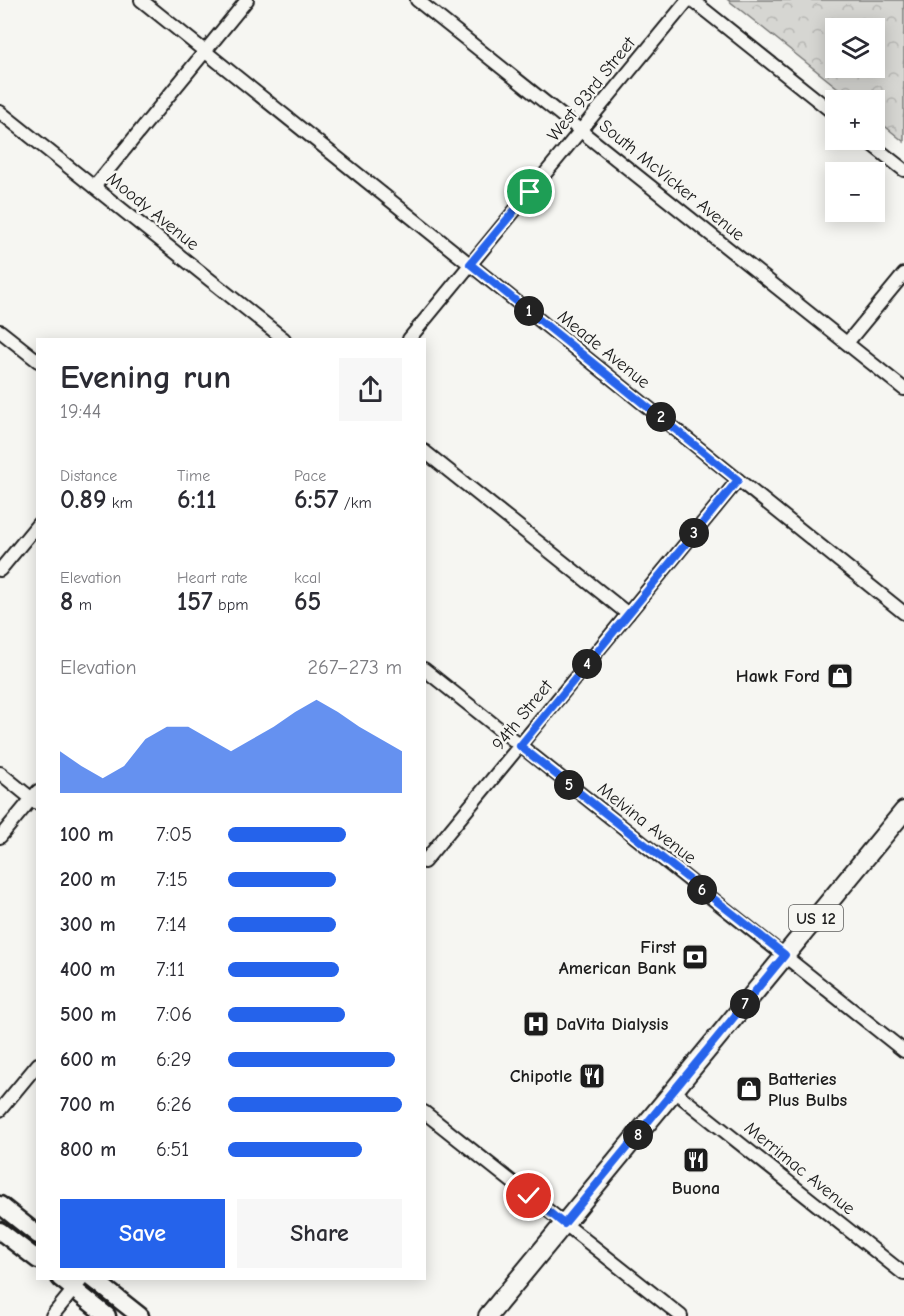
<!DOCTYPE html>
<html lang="en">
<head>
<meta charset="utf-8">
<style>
	body { margin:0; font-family:"Comic Neue",sans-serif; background:#f7f7f7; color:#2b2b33; height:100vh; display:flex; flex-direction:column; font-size:22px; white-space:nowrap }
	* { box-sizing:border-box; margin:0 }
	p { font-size:20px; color:#7c7c81 }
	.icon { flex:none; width:33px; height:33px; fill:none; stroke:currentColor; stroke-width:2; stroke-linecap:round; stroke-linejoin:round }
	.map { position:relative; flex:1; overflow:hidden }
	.panel { position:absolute; left:36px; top:338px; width:390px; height:942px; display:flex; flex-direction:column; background:#fff; border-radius:0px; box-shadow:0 3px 15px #0003 }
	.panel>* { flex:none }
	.tools { position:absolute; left:825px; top:18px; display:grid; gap:12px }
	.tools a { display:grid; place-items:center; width:60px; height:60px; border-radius:0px; background:#fff; box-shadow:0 3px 15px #0003; font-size:30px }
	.pin { position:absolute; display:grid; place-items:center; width:51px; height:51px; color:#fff; margin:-26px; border:3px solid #fff; border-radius:50%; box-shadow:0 2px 6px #0007 }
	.km { position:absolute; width:30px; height:30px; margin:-15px; border-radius:50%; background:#222; color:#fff; font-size:16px; line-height:30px; text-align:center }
	.round { display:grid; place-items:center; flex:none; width:63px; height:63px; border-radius:0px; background:#f7f7f7 }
	.head { display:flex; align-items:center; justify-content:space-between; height:102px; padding:0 24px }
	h1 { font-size:33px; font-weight:700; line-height:45px }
	.metrics { display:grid; grid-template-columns:repeat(3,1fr); gap:9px; height:102px; padding:6px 24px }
	.metrics div { display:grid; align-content:center }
	.metrics b { font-size:26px; font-weight:700 }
	.metrics small { font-size:16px; font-weight:400 }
	.metrics p { font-size:16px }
	.chart { height:168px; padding:12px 24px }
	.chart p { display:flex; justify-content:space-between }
	.chart svg { width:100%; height:108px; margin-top:6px; fill:#2563eb; opacity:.7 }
	.primary-button { display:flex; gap:12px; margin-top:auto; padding:12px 24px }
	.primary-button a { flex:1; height:69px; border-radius:0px; background:#2563eb; color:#fff; font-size:24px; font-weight:700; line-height:69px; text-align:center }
	.primary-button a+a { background:#f7f7f7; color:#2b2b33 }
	ul { padding:0 24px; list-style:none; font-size:20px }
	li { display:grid; grid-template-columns:96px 72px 1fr; align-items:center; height:45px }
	li i { height:15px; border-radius:8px; background:#2563eb }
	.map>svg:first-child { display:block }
	.park { fill:url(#park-crowns); stroke:#797977; stroke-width:1.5; fill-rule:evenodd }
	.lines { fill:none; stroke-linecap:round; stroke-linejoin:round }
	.minor-casing { stroke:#1c1c1c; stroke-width:16 }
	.secondary-casing { stroke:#1c1c1c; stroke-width:21 }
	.primary-casing { stroke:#1c1c1c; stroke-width:22 }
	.minor { stroke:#f6f6f2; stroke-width:12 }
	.secondary { stroke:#f6f6f2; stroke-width:16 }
	.primary { stroke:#f6f6f2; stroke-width:18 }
	.route-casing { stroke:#fff; stroke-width:12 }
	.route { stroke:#2563eb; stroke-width:8 }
	.labels { text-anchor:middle; stroke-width:5; stroke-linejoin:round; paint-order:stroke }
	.shield { fill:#f6f6f2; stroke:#5d5d5c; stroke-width:1.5 }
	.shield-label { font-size:16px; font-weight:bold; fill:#1c1c1c }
	.street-label { font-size:18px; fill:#1c1c1c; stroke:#f6f6f2 }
	.poi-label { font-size:18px; font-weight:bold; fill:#1c1c1c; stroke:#f6f6f2; text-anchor:end }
</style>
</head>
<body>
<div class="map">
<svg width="904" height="1316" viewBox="0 0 904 1316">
	<defs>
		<pattern id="park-crowns" width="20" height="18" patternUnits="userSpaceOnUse" patternTransform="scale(1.5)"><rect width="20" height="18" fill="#d6d6d2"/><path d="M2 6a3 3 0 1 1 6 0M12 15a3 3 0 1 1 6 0" fill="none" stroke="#b7b7b4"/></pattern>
	</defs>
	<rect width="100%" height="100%" fill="#f6f6f2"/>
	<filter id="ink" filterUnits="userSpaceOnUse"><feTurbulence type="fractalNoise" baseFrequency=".0167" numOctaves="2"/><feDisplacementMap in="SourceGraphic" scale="12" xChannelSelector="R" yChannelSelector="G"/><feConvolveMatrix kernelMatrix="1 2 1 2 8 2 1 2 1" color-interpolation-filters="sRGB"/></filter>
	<g filter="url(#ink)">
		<path class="park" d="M728,0H904V142L875,118L874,100H853ZM836,28H874V68H836Z"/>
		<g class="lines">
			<g class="minor-casing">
				<g id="minor">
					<polyline points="141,0 904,613"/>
					<polyline points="417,0 904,389"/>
					<polyline points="692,0 836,115"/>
					<polyline points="0,112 284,339"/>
					<polyline points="866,140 904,170"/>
					<polyline points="94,187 247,0"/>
					<polyline points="0,331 38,361"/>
					<polyline points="409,339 688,0"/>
					<polyline points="847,343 904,274"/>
					<polyline points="424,451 628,614"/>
					<polyline points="0,570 38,524"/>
					<polyline points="424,669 904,1051"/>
					<polyline points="0,773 37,803"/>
					<polyline points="0,837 38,791"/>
					<polyline points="424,862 738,480"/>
					<polyline points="674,1091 904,1274"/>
					<polyline points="0,1110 38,1064"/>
					<polyline points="424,1112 681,1316"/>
					<polyline points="52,1316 83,1278"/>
				</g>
			</g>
			<g class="secondary-casing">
				<g id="secondary">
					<polyline points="0,1205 38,1235"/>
					<polyline points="0,1231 38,1260"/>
					<polyline points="60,1278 107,1316"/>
					<polyline points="92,1278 140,1316"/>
				</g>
			</g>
			<g class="primary-casing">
				<polyline id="primary" points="488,1316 904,811"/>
			</g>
			<use href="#minor" class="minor"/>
			<use href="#secondary" class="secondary"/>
			<use href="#primary" class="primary"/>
		</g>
	</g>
	<g class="lines" filter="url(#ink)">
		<g class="route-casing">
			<polyline id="route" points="529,1196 564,1224 785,955 520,746 738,480 470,264 530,192"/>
		</g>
		<use href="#route" class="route"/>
	</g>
	<defs>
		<g id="shop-square" transform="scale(1.35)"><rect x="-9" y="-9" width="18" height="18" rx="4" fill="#1c1c1c" stroke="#f6f6f2"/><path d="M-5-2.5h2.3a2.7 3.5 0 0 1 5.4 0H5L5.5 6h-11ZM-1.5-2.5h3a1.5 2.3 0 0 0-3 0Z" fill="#fff"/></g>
		<g id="bank-square" transform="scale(1.35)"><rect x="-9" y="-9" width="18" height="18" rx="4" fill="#1c1c1c" stroke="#f6f6f2"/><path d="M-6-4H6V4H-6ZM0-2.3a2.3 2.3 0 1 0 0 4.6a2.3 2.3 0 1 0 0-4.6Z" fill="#fff"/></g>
		<g id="hospital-square" transform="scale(1.35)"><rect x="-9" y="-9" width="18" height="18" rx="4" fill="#1c1c1c" stroke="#f6f6f2"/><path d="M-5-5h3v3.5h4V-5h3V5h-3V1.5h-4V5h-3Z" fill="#fff"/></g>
		<g id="restaurant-square" transform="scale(1.35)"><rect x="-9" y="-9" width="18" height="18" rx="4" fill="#1c1c1c" stroke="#f6f6f2"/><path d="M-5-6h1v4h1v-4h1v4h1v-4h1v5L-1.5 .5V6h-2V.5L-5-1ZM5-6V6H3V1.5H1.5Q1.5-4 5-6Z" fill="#fff"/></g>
	</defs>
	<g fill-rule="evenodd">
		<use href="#shop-square" x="840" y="676"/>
		<use href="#bank-square" x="695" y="957"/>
		<use href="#hospital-square" x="536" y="1024"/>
		<use href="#restaurant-square" x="592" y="1076"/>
		<use href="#shop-square" x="749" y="1089"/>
		<use href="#restaurant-square" x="696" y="1160"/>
	</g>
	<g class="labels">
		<rect class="shield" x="789" y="905" width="54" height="26" rx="4.5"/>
		<g class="shield-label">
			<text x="816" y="924">US 12</text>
		</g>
		<g class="street-label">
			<text transform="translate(591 89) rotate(-51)" y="6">West 93rd Street</text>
			<text transform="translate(672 180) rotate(39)" y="6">South McVicker Avenue</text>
			<text transform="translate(153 211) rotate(39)" y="6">Moody Avenue</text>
			<text transform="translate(604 349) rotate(39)" y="6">Meade Avenue</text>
			<text transform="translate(522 715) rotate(-51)" y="6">94th Street</text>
			<text transform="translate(647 823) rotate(38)" y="6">Melvina Avenue</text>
			<text transform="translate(800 1168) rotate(39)" y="6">Merrimac Avenue</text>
		</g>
		<g class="poi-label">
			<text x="820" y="682">Hawk Ford</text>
			<text x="676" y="953">First<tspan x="676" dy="21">American Bank</tspan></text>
			<text x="556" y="1030" text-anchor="start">DaVita Dialysis</text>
			<text x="572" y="1082">Chipotle</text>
			<text x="768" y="1085" text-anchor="start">Batteries<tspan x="768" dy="21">Plus Bulbs</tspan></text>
			<text x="696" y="1194" text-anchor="middle">Buona</text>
		</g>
	</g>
</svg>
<div class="tools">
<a><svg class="icon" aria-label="layers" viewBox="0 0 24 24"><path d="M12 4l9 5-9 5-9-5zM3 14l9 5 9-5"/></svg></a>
<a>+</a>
<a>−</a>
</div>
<div class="pin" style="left:530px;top:192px;background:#1e9e55"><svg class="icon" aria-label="arrive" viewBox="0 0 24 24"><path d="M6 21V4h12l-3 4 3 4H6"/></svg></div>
<div class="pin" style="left:529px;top:1196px;background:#d93025"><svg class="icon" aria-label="check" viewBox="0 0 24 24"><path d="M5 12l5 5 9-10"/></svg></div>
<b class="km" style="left:529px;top:311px">1</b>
<b class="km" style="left:661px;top:417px">2</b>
<b class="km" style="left:694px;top:533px">3</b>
<b class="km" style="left:587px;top:664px">4</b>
<b class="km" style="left:569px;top:785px">5</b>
<b class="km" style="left:702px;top:890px">6</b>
<b class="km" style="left:745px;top:1004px">7</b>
<b class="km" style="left:638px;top:1135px">8</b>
<section class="panel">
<div class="head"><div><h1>Evening run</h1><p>19:44</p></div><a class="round"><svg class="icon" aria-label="share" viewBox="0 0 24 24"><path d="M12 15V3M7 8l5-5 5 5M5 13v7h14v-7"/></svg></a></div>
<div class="metrics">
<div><p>Distance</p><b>0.89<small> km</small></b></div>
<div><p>Time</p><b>6:11</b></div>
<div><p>Pace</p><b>6:57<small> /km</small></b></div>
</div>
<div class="metrics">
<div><p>Elevation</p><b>8<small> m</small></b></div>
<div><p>Heart rate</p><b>157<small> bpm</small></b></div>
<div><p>kcal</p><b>65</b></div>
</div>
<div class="chart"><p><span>Elevation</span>267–273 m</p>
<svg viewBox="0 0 160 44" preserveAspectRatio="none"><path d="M0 44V27L10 33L20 38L30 33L40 22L50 17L60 17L70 22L80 27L90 22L100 17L110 11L120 6L130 11L140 17L150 22L160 27V44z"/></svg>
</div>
<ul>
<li><b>100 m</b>7:05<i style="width:68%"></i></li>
<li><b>200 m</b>7:15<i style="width:62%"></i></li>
<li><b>300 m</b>7:14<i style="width:62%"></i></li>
<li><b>400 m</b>7:11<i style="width:64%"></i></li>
<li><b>500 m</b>7:06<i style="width:67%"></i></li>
<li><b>600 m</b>6:29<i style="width:96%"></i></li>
<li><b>700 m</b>6:26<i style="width:100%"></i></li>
<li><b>800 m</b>6:51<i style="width:77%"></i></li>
</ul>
<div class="primary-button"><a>Save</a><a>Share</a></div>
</section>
</div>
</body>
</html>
